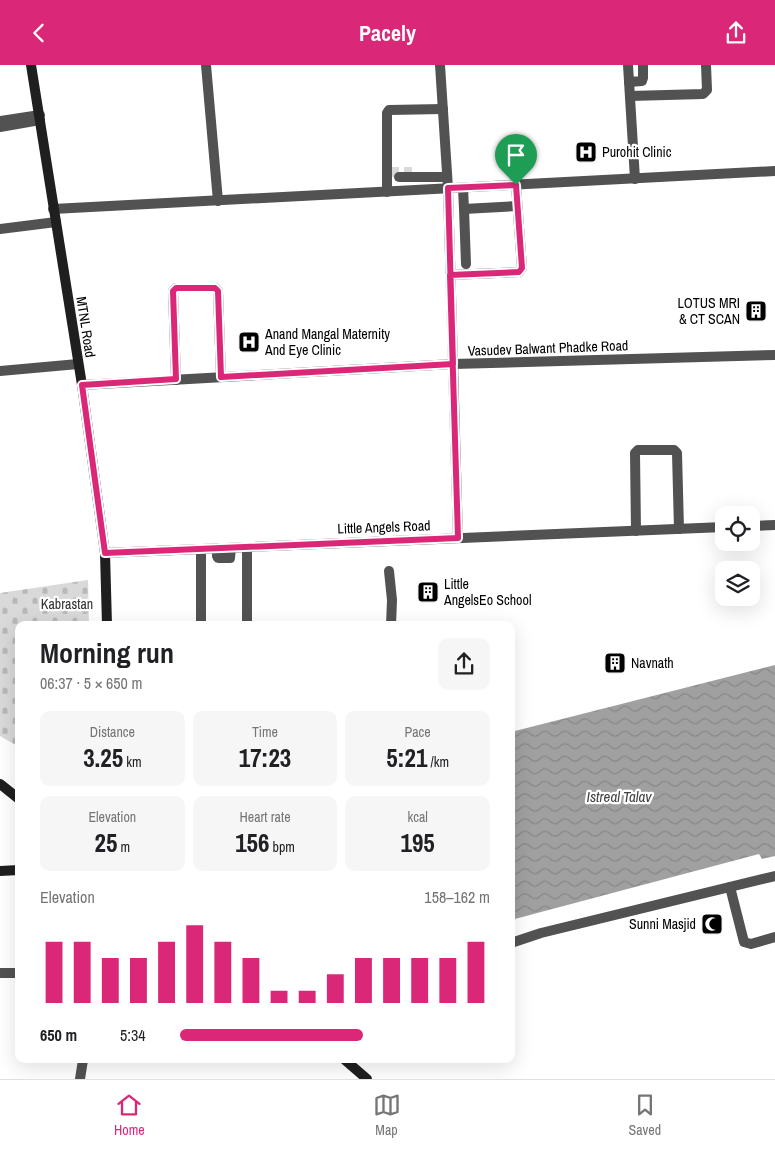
<!DOCTYPE html>
<html lang="en">
<head>
<meta charset="utf-8">
<style>
	body { margin:0; font-family:"Archivo Narrow",sans-serif; background:#f6f6f6; color:#202124; height:100vh; display:flex; flex-direction:column; font-size:19px; white-space:nowrap }
	* { box-sizing:border-box; margin:0 }
	p { font-size:16px; color:#757577 }
	.icon { flex:none; width:28px; height:28px; fill:none; stroke:currentColor; stroke-width:2; stroke-linecap:round; stroke-linejoin:round }
	.map { position:relative; flex:1; overflow:hidden }
	.panel { position:absolute; left:15px; top:556px; width:500px; height:442px; display:flex; flex-direction:column; background:#fff; border-radius:10px; box-shadow:0 5px 20px #0002 }
	.panel>* { flex:none }
	.controls { position:absolute; left:715px; top:441px; display:grid; gap:10px }
	.controls a { display:grid; place-items:center; width:45px; height:45px; border-radius:10px; background:#fff; box-shadow:0 5px 20px #0002; font-size:25px }
	.pin { position:absolute; display:grid; place-items:center; width:42px; height:42px; color:#fff; margin:-51px -21px; border-radius:50% 50% 50% 0; rotate:-45deg; box-shadow:0 0 5px #0007 }
	.pin .icon { rotate:45deg }
	.round { display:grid; place-items:center; flex:none; width:52px; height:52px; border-radius:10px; background:#f6f6f6 }
	.summary { display:flex; align-items:center; justify-content:space-between; height:85px; padding:0 25px }
	h1 { font-size:28px; font-weight:700; line-height:38px }
	.metrics { display:grid; grid-template-columns:repeat(3,1fr); gap:8px; height:85px; padding:5px 25px }
	.metrics div { display:grid; align-content:center; border-radius:10px; background:#f6f6f6; text-align:center }
	.metrics b { font-size:25px; font-weight:700 }
	.metrics small { font-size:14px; font-weight:400 }
	.metrics p { font-size:14px }
	.chart { height:140px; padding:10px 25px }
	.chart p { display:flex; justify-content:space-between }
	.chart svg { width:100%; height:90px; margin-top:5px; stroke:#db2777; stroke-width:6 }
	ul { padding:0 25px; list-style:none; font-size:16px }
	li { display:grid; grid-template-columns:80px 60px 1fr; align-items:center; height:38px }
	li i { height:12px; border-radius:6px; background:#db2777 }
	header { display:flex; justify-content:space-between; align-items:center; height:65px; padding:0 25px; background:#db2777; color:#fff; font-size:22px; font-weight:700 }
	.tabs { display:flex; justify-content:space-around; align-items:center; height:70px; border-top:1px solid #e0e0e0; background:#fff; font-size:14px; color:#757577 }
	.tabs a { display:grid; justify-items:center; gap:2px }
	.tabs .current { color:#db2777 }
	.map>svg:first-child { display:block }
	.cemetery { fill:url(#cemetery-stones) }
	.water { fill:url(#water-waves) }
	.lines { fill:none; stroke-linecap:round; stroke-linejoin:round }
	.street-tunnel { stroke:#d9d9d9; stroke-width:10; stroke-dasharray:10 5; stroke-linecap:butt }
	.lane { stroke:#525252; stroke-width:10 }
	.street { stroke:#525252; stroke-width:10 }
	.secondary { stroke:#1f1f1f; stroke-width:10 }
	.route-casing { stroke:#fff; stroke-width:10 }
	.route { stroke:#db2777; stroke-width:6 }
	.labels { text-anchor:middle; stroke-width:4.5; stroke-linejoin:round; paint-order:stroke }
	.poi-label { font-size:14px; fill:#000; stroke:#fff; text-anchor:start }
	.street-label { font-size:14px; fill:#000; stroke:#fff }
	.park-label { font-size:14px; fill:#303030; stroke:#fff }
	.water-label { font-size:15px; font-style:italic; fill:#414141; stroke:#fff }
</style>
</head>
<body>
<header><svg class="icon" aria-label="back" viewBox="0 0 24 24"><path d="M15 5l-7 7 7 7"/></svg>Pacely<svg class="icon" aria-label="share" viewBox="0 0 24 24"><path d="M12 15V3M7 8l5-5 5 5M5 13v7h14v-7"/></svg></header>
<div class="map">
<svg width="775" height="1014" viewBox="0 0 775 1014">
	<defs>
		<pattern id="cemetery-stones" width="16" height="16" patternUnits="userSpaceOnUse" patternTransform="scale(1.25)"><rect width="16" height="16" fill="#d9d9d9"/><path d="M2 7V4a2 2 0 0 1 4 0v3zM10 15v-3a2 2 0 0 1 4 0v3z" fill="#b8b8b8"/></pattern>
		<pattern id="water-waves" width="16" height="10" patternUnits="userSpaceOnUse" patternTransform="scale(1.25)"><rect width="16" height="10" fill="#a0a0a0"/><path d="M0 5q4-4 8 0t8 0" fill="none" stroke="#888"/></pattern>
	</defs>
	<rect width="100%" height="100%" fill="#fff"/>
	<polygon class="cemetery" points="88,515 89,560 19,560 19,682 0,671 0,528"/>
	<polygon class="water" points="775,600 775,791 762,794 759,789 511,855 511,667"/>
	<g class="lines">
		<polyline class="street-tunnel" points="389,107 412,107"/>
		<polyline class="lane" points="0,56 40,50"/>
		<g class="street">
			<polyline points="206,0 218,136"/>
			<polyline points="440,0 448,123 458,473"/>
			<polyline points="628,0 635,114"/>
			<polyline points="629,17 642,16 643,13 643,0"/>
			<polyline points="630,31 703,29 707,25 706,0"/>
			<polyline points="0,62 40,55"/>
			<polyline points="399,112 447,112"/>
			<polyline points="463,123 464,144"/>
			<polyline points="387,127 387,48 389,45 443,44"/>
			<polyline points="53,144 775,106"/>
			<polyline points="0,164 56,157"/>
			<polyline points="466,199 464,144 517,141"/>
			<polyline points="450,210 519,207 522,203 516,120"/>
			<polyline points="0,306 78,299"/>
			<polyline points="176,315 173,226 176,223 215,223 218,226 221,312"/>
			<polyline points="82,320 453,299 775,290"/>
			<polyline points="751,461 775,460"/>
			<polyline points="636,466 635,388 638,385 674,385 677,388 679,464"/>
			<polyline points="217,483 217,491 218,493 230,493 231,483"/>
			<polyline points="201,484 201,560"/>
			<polyline points="105,488 724,462"/>
			<polyline points="389,506 392,535 391,560"/>
			<polyline points="247,560 247,482"/>
			<polyline points="730,822 744,877 751,879 775,872"/>
			<polyline points="511,878 541,868 775,811"/>
			<polyline points="0,908 19,908"/>
			<polyline points="80,1014 83,995"/>
		</g>
		<g class="secondary">
			<polyline points="31,0 82,320 105,488 107,560"/>
			<polyline points="0,719 19,734"/>
			<polyline points="0,806 19,805"/>
			<polyline points="345,995 367,1014"/>
		</g>
	</g>
	<g class="lines">
		<g class="route-casing">
			<polyline id="route" points="516,120 448,123 453,299 221,312 218,226 215,223 176,223 173,226 176,314 82,320 105,488 458,473 450,210 519,207 522,203 516,120"/>
		</g>
		<use href="#route" class="route"/>
	</g>
	<defs>
		<g id="hospital-square" transform="scale(1.125)"><rect x="-9" y="-9" width="18" height="18" rx="4" fill="#000" stroke="#fff"/><path d="M-5-5h3v3.5h4V-5h3V5h-3V1.5h-4V5h-3Z" fill="#fff"/></g>
		<g id="building-square" transform="scale(1.125)"><rect x="-9" y="-9" width="18" height="18" rx="4" fill="#000" stroke="#fff"/><path d="M-4-6H4V6H1V3H-1V6H-4ZM-2.5-4.3h1.7v1.8h-1.7ZM.8-4.3h1.7v1.8H.8ZM-2.5-1h1.7V.8h-1.7ZM.8-1h1.7V.8H.8Z" fill="#fff"/></g>
		<g id="mosque-square" transform="scale(1.125)"><rect x="-9" y="-9" width="18" height="18" rx="4" fill="#000" stroke="#fff"/><path d="M3.5-4.9A6 6 0 1 0 3.5 4.9A5 5 0 1 1 3.5-4.9Z" fill="#fff"/></g>
	</defs>
	<g fill-rule="evenodd">
		<use href="#hospital-square" x="586" y="87"/>
		<use href="#building-square" x="756" y="246"/>
		<use href="#hospital-square" x="249" y="277"/>
		<use href="#building-square" x="428" y="527"/>
		<use href="#building-square" x="615" y="598"/>
		<use href="#mosque-square" x="712" y="859"/>
	</g>
	<g class="labels">
		<g class="poi-label">
			<text x="602" y="92">Purohit Clinic</text>
			<text x="740" y="243" text-anchor="end">LOTUS MRI<tspan x="740" dy="16">&amp; CT SCAN</tspan></text>
			<text x="265" y="274">Anand Mangal Maternity<tspan x="265" dy="16">And Eye Clinic</tspan></text>
			<text x="444" y="524">Little<tspan x="444" dy="16">AngelsEo School</tspan></text>
			<text x="631" y="603">Navnath</text>
			<text x="696" y="864" text-anchor="end">Sunni Masjid</text>
		</g>
		<g class="street-label">
			<text transform="translate(86 262) rotate(81)" y="5">MTNL Road</text>
			<text transform="translate(548 283) rotate(-2)" y="5">Vasudev Balwant Phadke Road</text>
			<text transform="translate(384 462) rotate(-2)" y="5">Little Angels Road</text>
		</g>
		<g class="park-label">
			<text x="67" y="544">Kabrastan</text>
		</g>
		<g class="water-label">
			<text x="619" y="737">Istreal Talav</text>
		</g>
	</g>
</svg>
<div class="controls">
<a><svg class="icon" aria-label="locate" viewBox="0 0 24 24"><circle cx="12" cy="12" r="6"/><path d="M12 2v4M12 18v4M2 12h4M18 12h4"/></svg></a>
<a><svg class="icon" aria-label="layers" viewBox="0 0 24 24"><path d="M12 4l9 5-9 5-9-5zM3 14l9 5 9-5"/></svg></a>
</div>
<div class="pin" style="left:516px;top:120px;background:#1e9e55"><svg class="icon" aria-label="arrive" viewBox="0 0 24 24"><path d="M6 21V4h12l-3 4 3 4H6"/></svg></div>
<section class="panel">
<div class="summary"><div><h1>Morning run</h1><p>06:37 · 5 × 650 m</p></div><a class="round"><svg class="icon" aria-label="share" viewBox="0 0 24 24"><path d="M12 15V3M7 8l5-5 5 5M5 13v7h14v-7"/></svg></a></div>
<div class="metrics">
<div><p>Distance</p><b>3.25<small> km</small></b></div>
<div><p>Time</p><b>17:23</b></div>
<div><p>Pace</p><b>5:21<small> /km</small></b></div>
</div>
<div class="metrics">
<div><p>Elevation</p><b>25<small> m</small></b></div>
<div><p>Heart rate</p><b>156<small> bpm</small></b></div>
<div><p>kcal</p><b>195</b></div>
</div>
<div class="chart"><p><span>Elevation</span>158–162 m</p>
<svg viewBox="0 0 160 44" preserveAspectRatio="none"><path d="M5 44V14M15 44V14M25 44V22M35 44V22M45 44V14M55 44V6M65 44V14M75 44V22M85 44V38M95 44V38M105 44V30M115 44V22M125 44V22M135 44V22M145 44V22M155 44V14"/></svg>
</div>
<ul>
<li><b>650 m</b>5:34<i style="width:59%"></i></li>
</ul>
</section>
</div>
<nav class="tabs">
<a class="current"><svg class="icon" aria-label="home" viewBox="0 0 24 24"><path d="M3 11l9-7 9 7M6 9v11h12V9"/></svg>Home</a>
<a><svg class="icon" aria-label="map" viewBox="0 0 24 24"><path d="M3 6l6-2 6 2 6-2v14l-6 2-6-2-6 2zM9 4v14M15 6v14"/></svg>Map</a>
<a><svg class="icon" aria-label="saved" viewBox="0 0 24 24"><path d="M7 4h10v16l-5-4-5 4z"/></svg>Saved</a>
</nav>
</body>
</html>
